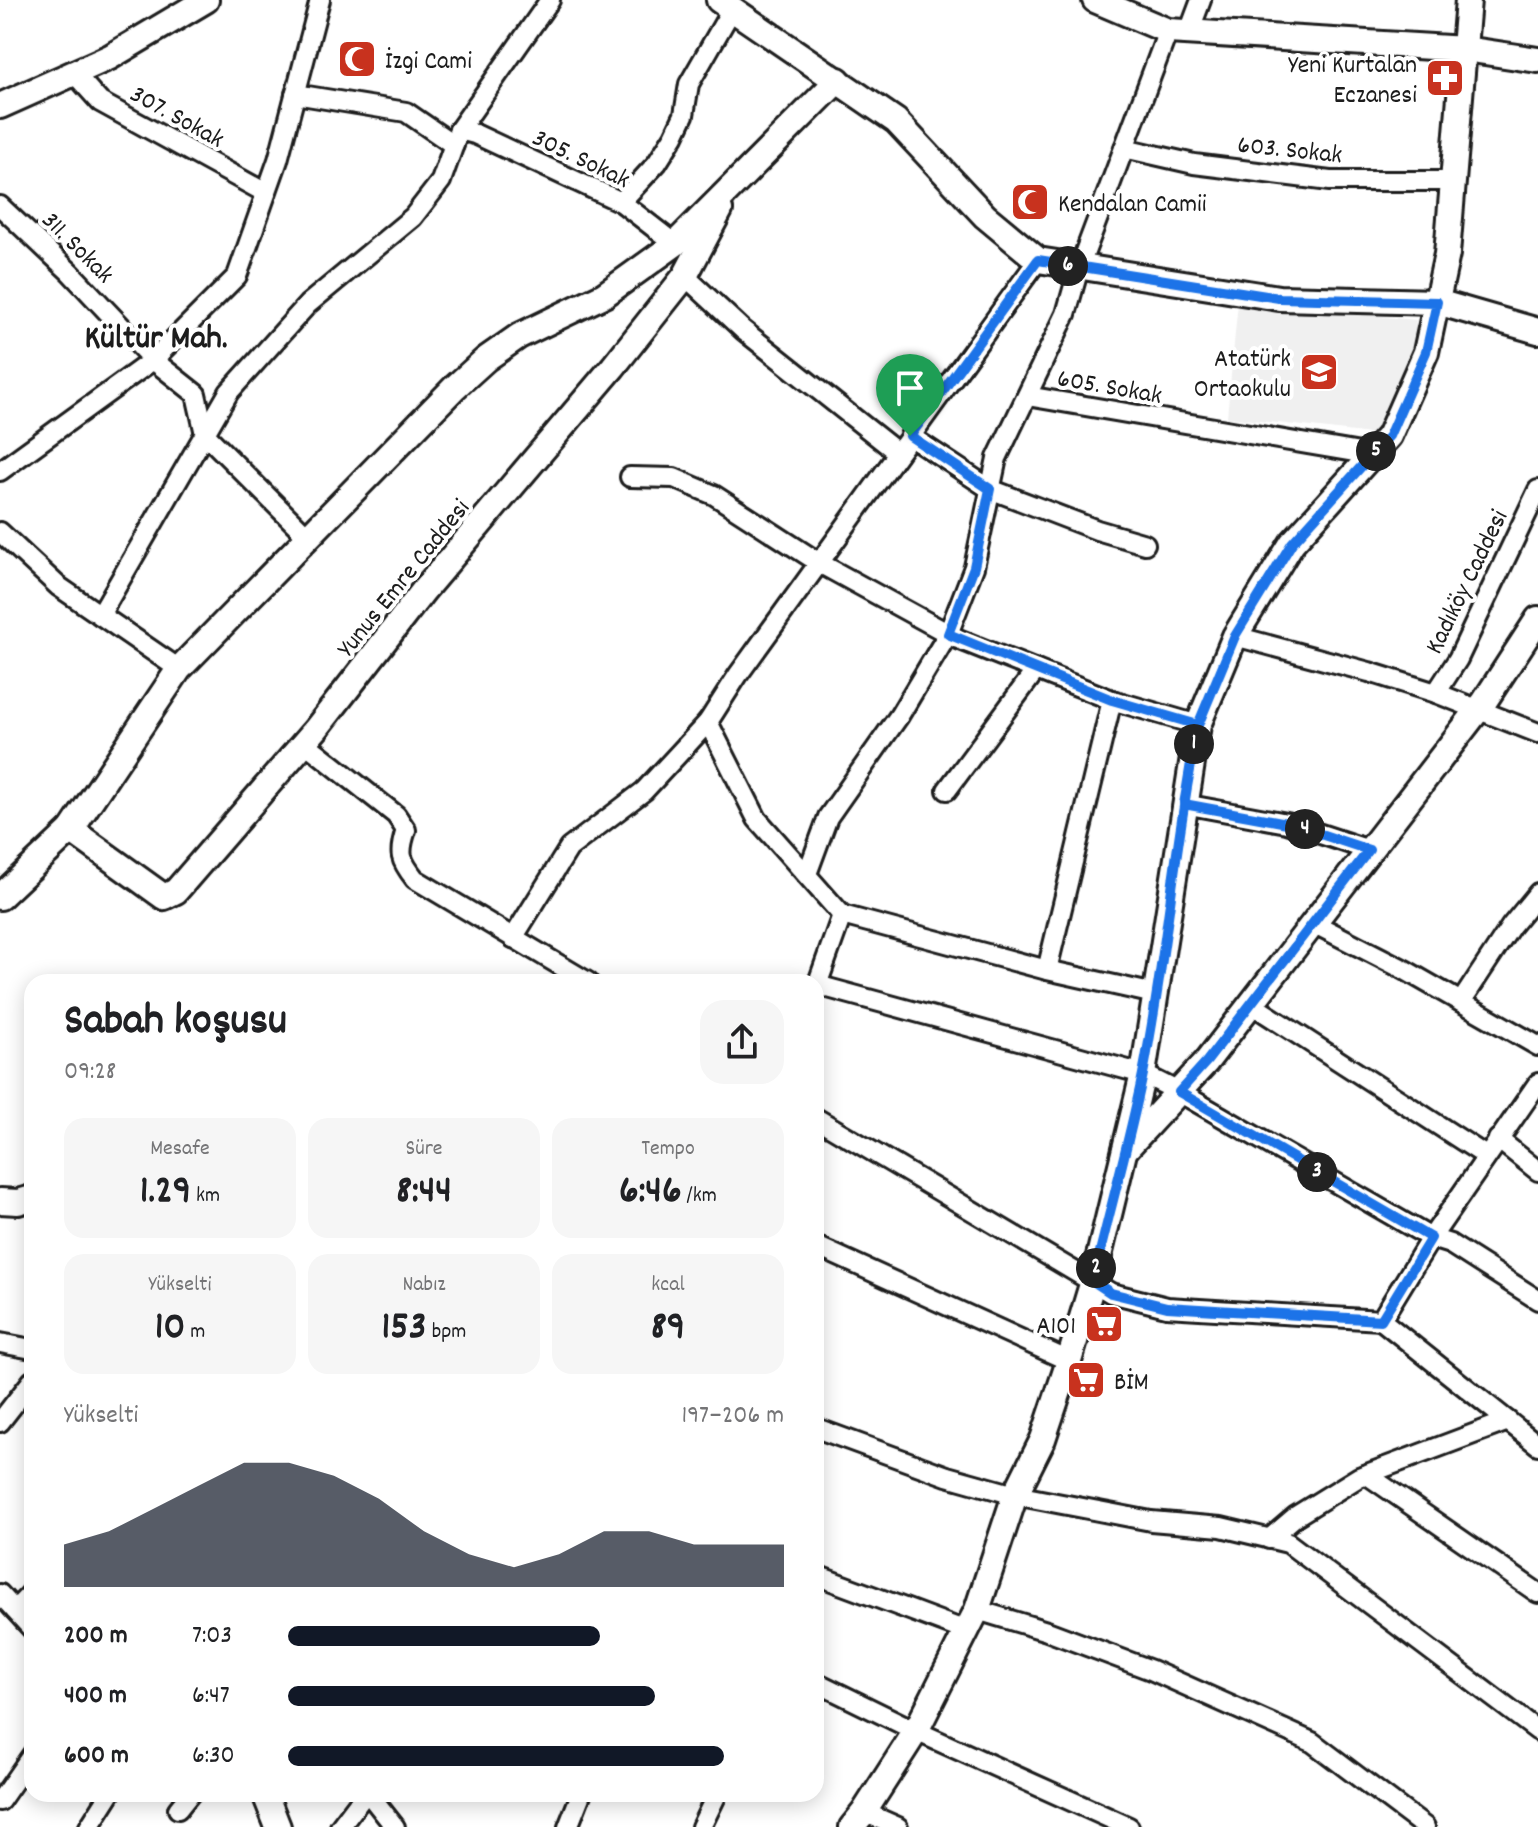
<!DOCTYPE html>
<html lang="tr">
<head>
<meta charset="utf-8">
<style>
	body { margin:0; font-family:Dekko,sans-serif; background:#f6f6f6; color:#202124; height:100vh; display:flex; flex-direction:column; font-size:30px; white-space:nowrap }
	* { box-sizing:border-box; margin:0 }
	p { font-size:26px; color:#757577 }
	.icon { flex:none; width:44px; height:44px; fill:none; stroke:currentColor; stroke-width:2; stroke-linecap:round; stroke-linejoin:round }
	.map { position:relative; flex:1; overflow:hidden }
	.drawer { position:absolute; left:24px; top:974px; width:800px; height:828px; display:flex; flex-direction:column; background:#fff; border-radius:24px; box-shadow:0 4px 20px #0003 }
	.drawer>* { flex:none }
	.pin { position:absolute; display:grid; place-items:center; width:68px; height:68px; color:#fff; margin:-82px -34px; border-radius:50% 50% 50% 0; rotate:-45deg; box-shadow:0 0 8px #0007 }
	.pin .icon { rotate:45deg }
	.km { position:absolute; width:40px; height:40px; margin:-20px; border-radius:50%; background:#222; color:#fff; font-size:22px; line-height:40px; text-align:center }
	.round { display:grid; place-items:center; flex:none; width:84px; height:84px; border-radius:24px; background:#f6f6f6 }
	.headline { display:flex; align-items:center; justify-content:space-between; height:136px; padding:0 40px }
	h1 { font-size:44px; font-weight:700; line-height:60px }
	.metrics { display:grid; grid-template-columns:repeat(3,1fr); gap:12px; height:136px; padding:8px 40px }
	.metrics div { display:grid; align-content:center; border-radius:20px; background:#f6f6f6; text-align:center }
	.metrics b { font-size:40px; font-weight:700 }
	.metrics small { font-size:22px; font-weight:400 }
	.metrics p { font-size:22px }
	.chart { height:224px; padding:16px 40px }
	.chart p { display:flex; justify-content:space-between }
	.chart svg { width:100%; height:144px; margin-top:8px; fill:#111827; opacity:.7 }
	ul { padding:0 40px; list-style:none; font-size:26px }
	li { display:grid; grid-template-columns:128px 96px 1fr; align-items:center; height:60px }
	li i { height:20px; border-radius:10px; background:#111827 }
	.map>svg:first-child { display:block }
	.built { fill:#f0f0f0 }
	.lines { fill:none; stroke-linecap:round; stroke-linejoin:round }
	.street-casing { stroke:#1c1c1c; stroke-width:24 }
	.secondary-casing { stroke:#1c1c1c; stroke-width:30 }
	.street { stroke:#fff; stroke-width:18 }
	.secondary { stroke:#fff; stroke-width:24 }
	.route-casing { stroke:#fff; stroke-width:16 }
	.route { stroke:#1a73e8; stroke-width:10 }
	.labels { text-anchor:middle; stroke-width:8; stroke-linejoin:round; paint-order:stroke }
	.poi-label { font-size:26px; fill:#1c1c1c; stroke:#fff; text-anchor:start }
	.street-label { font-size:26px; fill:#1c1c1c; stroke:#fff }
	.district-label { font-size:34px; font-weight:bold; fill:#1c1c1c; stroke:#fff }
</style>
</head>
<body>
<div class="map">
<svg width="1538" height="1827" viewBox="0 0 1538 1827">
	<rect width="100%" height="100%" fill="#fff"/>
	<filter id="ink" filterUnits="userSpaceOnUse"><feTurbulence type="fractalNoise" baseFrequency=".0125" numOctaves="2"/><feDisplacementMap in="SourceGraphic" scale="16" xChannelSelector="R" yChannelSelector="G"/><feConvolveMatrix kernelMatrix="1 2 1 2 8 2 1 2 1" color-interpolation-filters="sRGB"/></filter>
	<g filter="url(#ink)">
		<polygon class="built" points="1238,302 1416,320 1415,348 1379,435 1227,417"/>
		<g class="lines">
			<g class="street-casing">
				<g id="street">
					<polyline points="1189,32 1201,0"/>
					<polyline points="74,73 100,102 266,193"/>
					<polyline points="295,94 406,112 454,145"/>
					<polyline points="459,130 475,134 621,202 675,244"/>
					<polyline points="1124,148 1194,164 1330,181 1454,181"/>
					<polyline points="621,202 657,163 674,136 684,115 689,84 732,9"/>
					<polyline points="0,206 70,272 153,360 196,394 205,434 309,538"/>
					<polyline points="685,276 743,330 898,453"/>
					<polyline points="1027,396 1372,455"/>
					<polyline points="910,436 990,489 1097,530 1145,544"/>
					<polyline points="0,471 153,360 237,276 278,160 320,0"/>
					<polyline points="630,477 674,478 714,495 821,564 958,639 1112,700 1198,725"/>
					<polyline points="0,532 58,586 179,669"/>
					<polyline points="100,615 229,392 308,304 413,217 441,181 459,130 550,0"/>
					<polyline points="1235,636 1369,672 1436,693 1538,733"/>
					<polyline points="1436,693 1458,659 1538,490"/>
					<polyline points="708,722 757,819 842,915 1047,970 1155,994"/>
					<path d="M304,742L396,815L406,830C398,854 400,860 415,879L588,982"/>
					<polyline points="947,790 1036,670"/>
					<polyline points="1184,804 1287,823 1369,850"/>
					<polyline points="807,874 828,817 899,716 948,634 974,567 997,458 1066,314 1079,268 1168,31"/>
					<polyline points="1313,923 1405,970 1538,1046"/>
					<polyline points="513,938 569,848 644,791 708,722 738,675 1038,260"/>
					<polyline points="1047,970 1112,700"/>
					<polyline points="817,985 1143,1074 1179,1092 1431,1238 1450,1244 1538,1300"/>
					<polyline points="816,988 842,915"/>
					<polyline points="1461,1002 1511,926 1538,893"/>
					<polyline points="1251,1004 1486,1156"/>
					<polyline points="816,1118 1111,1293 1167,1307 1381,1320 1431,1238 1538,1083"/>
					<polyline points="1498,1139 1538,1171"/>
					<polyline points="816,1246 1069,1361"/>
					<polyline points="1381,1320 1538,1445"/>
					<polyline points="0,1343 32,1349"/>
					<polyline points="0,1422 32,1381"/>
					<polyline points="816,1428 947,1476 1015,1495 1151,1521 1221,1527 1288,1543 1538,1731"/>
					<polyline points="1366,1474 1538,1593"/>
					<polyline points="1269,1539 1296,1516 1359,1477 1508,1421"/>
					<polyline points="816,1575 966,1631"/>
					<polyline points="0,1594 32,1629"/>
					<polyline points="15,1610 32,1592"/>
					<polyline points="977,1610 1047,1631 1151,1670 1312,1742 1425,1827"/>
					<polyline points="816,1682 916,1731 1129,1827"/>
					<polyline points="369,1794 395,1827"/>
					<polyline points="0,1801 32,1755"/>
					<polyline points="178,1809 190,1794"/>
					<polyline points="864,1812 898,1827"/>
					<polyline points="89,1827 110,1794"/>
					<polyline points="340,1827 365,1794"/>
					<polyline points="568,1827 581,1794"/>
					<polyline points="701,1827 717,1794"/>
				</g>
			</g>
			<g class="secondary-casing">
				<g id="secondary">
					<polyline points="719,0 896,121 985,216 1038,260 1279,298 1437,302 1538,331"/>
					<polyline points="1095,0 1168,31 1465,49 1538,60"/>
					<polyline points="0,106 110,57 206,0"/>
					<polyline points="71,830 164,897 176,891 316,729 424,590 613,367 685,276 720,210"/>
					<polyline points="0,897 71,830 179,669 454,388 486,359 519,336 604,295 675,244 838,80"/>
					<polyline points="1125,1150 1207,1061 1484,702 1538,619"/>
					<polyline points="0,1201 18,1202 32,1198"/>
					<polyline points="265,1794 278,1827"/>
					<polyline points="852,1827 864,1812 916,1731 977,1610 1015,1495 1043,1439 1069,1361 1093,1281 1143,1074 1198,725 1235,636 1292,543 1389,436 1426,352 1447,254 1468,0"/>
				</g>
			</g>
			<use href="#street" class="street"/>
			<use href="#secondary" class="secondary"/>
		</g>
	</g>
	<g class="lines" filter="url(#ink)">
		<g class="route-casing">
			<path id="route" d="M910,436L990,489L974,567L948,634L1112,700L1198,725C1175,840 1166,958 1143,1074C1129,1143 1109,1212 1093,1281L1111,1293L1167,1307L1381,1320L1431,1238L1179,1092L1207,1061L1369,850L1287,823L1184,804L1198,725L1235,636L1292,543L1389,436L1426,352L1437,302L1279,298L1038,260L910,436"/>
		</g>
		<use href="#route" class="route"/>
	</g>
	<defs>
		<g id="mosque-square" transform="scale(2)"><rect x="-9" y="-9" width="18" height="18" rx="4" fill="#c8321e" stroke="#fff"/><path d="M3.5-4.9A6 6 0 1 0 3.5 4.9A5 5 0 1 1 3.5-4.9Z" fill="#fff"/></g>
		<g id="pharmacy-square" transform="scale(2)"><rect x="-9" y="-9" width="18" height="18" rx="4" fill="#c8321e" stroke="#fff"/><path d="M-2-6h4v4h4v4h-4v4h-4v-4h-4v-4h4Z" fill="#fff"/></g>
		<g id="school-square" transform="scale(2)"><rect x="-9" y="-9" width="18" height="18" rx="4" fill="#c8321e" stroke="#fff"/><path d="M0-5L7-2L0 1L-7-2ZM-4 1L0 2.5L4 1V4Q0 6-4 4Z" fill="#fff"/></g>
		<g id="supermarket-square" transform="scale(2)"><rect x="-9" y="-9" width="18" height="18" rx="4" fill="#c8321e" stroke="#fff"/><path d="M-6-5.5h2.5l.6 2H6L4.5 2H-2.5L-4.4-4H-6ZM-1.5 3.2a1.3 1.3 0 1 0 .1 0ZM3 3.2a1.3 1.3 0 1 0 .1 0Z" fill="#fff"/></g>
	</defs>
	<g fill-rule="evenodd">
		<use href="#mosque-square" x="357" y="59"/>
		<use href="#pharmacy-square" x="1445" y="78"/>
		<use href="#mosque-square" x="1030" y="202"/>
		<use href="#school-square" x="1319" y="372"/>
		<use href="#supermarket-square" x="1104" y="1324"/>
		<use href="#supermarket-square" x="1086" y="1380"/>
	</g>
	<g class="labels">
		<g class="poi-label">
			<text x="385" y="68">İzgi Cami</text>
			<text x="1417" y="72" text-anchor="end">Yeni Kurtalan<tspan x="1417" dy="30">Eczanesi</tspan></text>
			<text x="1058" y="211">Kendalan Camii</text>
			<text x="1291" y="366" text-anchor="end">Atatürk<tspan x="1291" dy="30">Ortaokulu</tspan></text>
			<text x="1076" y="1333" text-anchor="end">A101</text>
			<text x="1114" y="1389">BİM</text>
		</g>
		<g class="street-label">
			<text transform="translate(178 115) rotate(29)" y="9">307. Sokak</text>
			<text transform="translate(1290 148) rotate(6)" y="9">603. Sokak</text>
			<text transform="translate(582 157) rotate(26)" y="9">305. Sokak</text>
			<text transform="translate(79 246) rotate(45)" y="9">311. Sokak</text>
			<text transform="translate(1110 385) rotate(10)" y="9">605. Sokak</text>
			<text transform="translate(402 577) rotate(-51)" y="9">Yunus Emre Caddesi</text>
			<text transform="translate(1465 581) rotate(-64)" y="9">Kadıköy Caddesi</text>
		</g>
		<g class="district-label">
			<text x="156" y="347">Kültür Mah.</text>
		</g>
	</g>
</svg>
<div class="pin" style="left:910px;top:436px;background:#1e9e55"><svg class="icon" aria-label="arrive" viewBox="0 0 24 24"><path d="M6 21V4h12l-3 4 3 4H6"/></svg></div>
<b class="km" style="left:1194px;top:744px">1</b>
<b class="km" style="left:1096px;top:1268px">2</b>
<b class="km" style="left:1317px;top:1172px">3</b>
<b class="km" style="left:1305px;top:829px">4</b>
<b class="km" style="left:1376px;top:451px">5</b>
<b class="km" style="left:1068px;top:266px">6</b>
<section class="drawer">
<div class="headline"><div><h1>Sabah koşusu</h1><p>09:28</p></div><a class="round"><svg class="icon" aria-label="share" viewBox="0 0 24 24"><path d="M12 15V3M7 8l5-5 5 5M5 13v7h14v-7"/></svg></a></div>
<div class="metrics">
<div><p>Mesafe</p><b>1.29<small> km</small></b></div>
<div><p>Süre</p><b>8:44</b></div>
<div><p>Tempo</p><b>6:46<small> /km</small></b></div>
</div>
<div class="metrics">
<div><p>Yükselti</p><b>10<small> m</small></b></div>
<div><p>Nabız</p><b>153<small> bpm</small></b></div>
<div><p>kcal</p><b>89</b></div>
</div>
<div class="chart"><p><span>Yükselti</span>197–206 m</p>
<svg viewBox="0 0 160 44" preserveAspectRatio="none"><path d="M0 44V31L10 27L20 20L30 13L40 6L50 6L60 10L70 17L80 27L90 34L100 38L110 34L120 27L130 27L140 31L150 31L160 31V44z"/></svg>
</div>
<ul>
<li><b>200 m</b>7:03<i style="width:63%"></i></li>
<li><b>400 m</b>6:47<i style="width:74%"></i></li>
<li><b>600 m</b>6:30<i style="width:88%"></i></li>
</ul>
</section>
</div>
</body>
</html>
